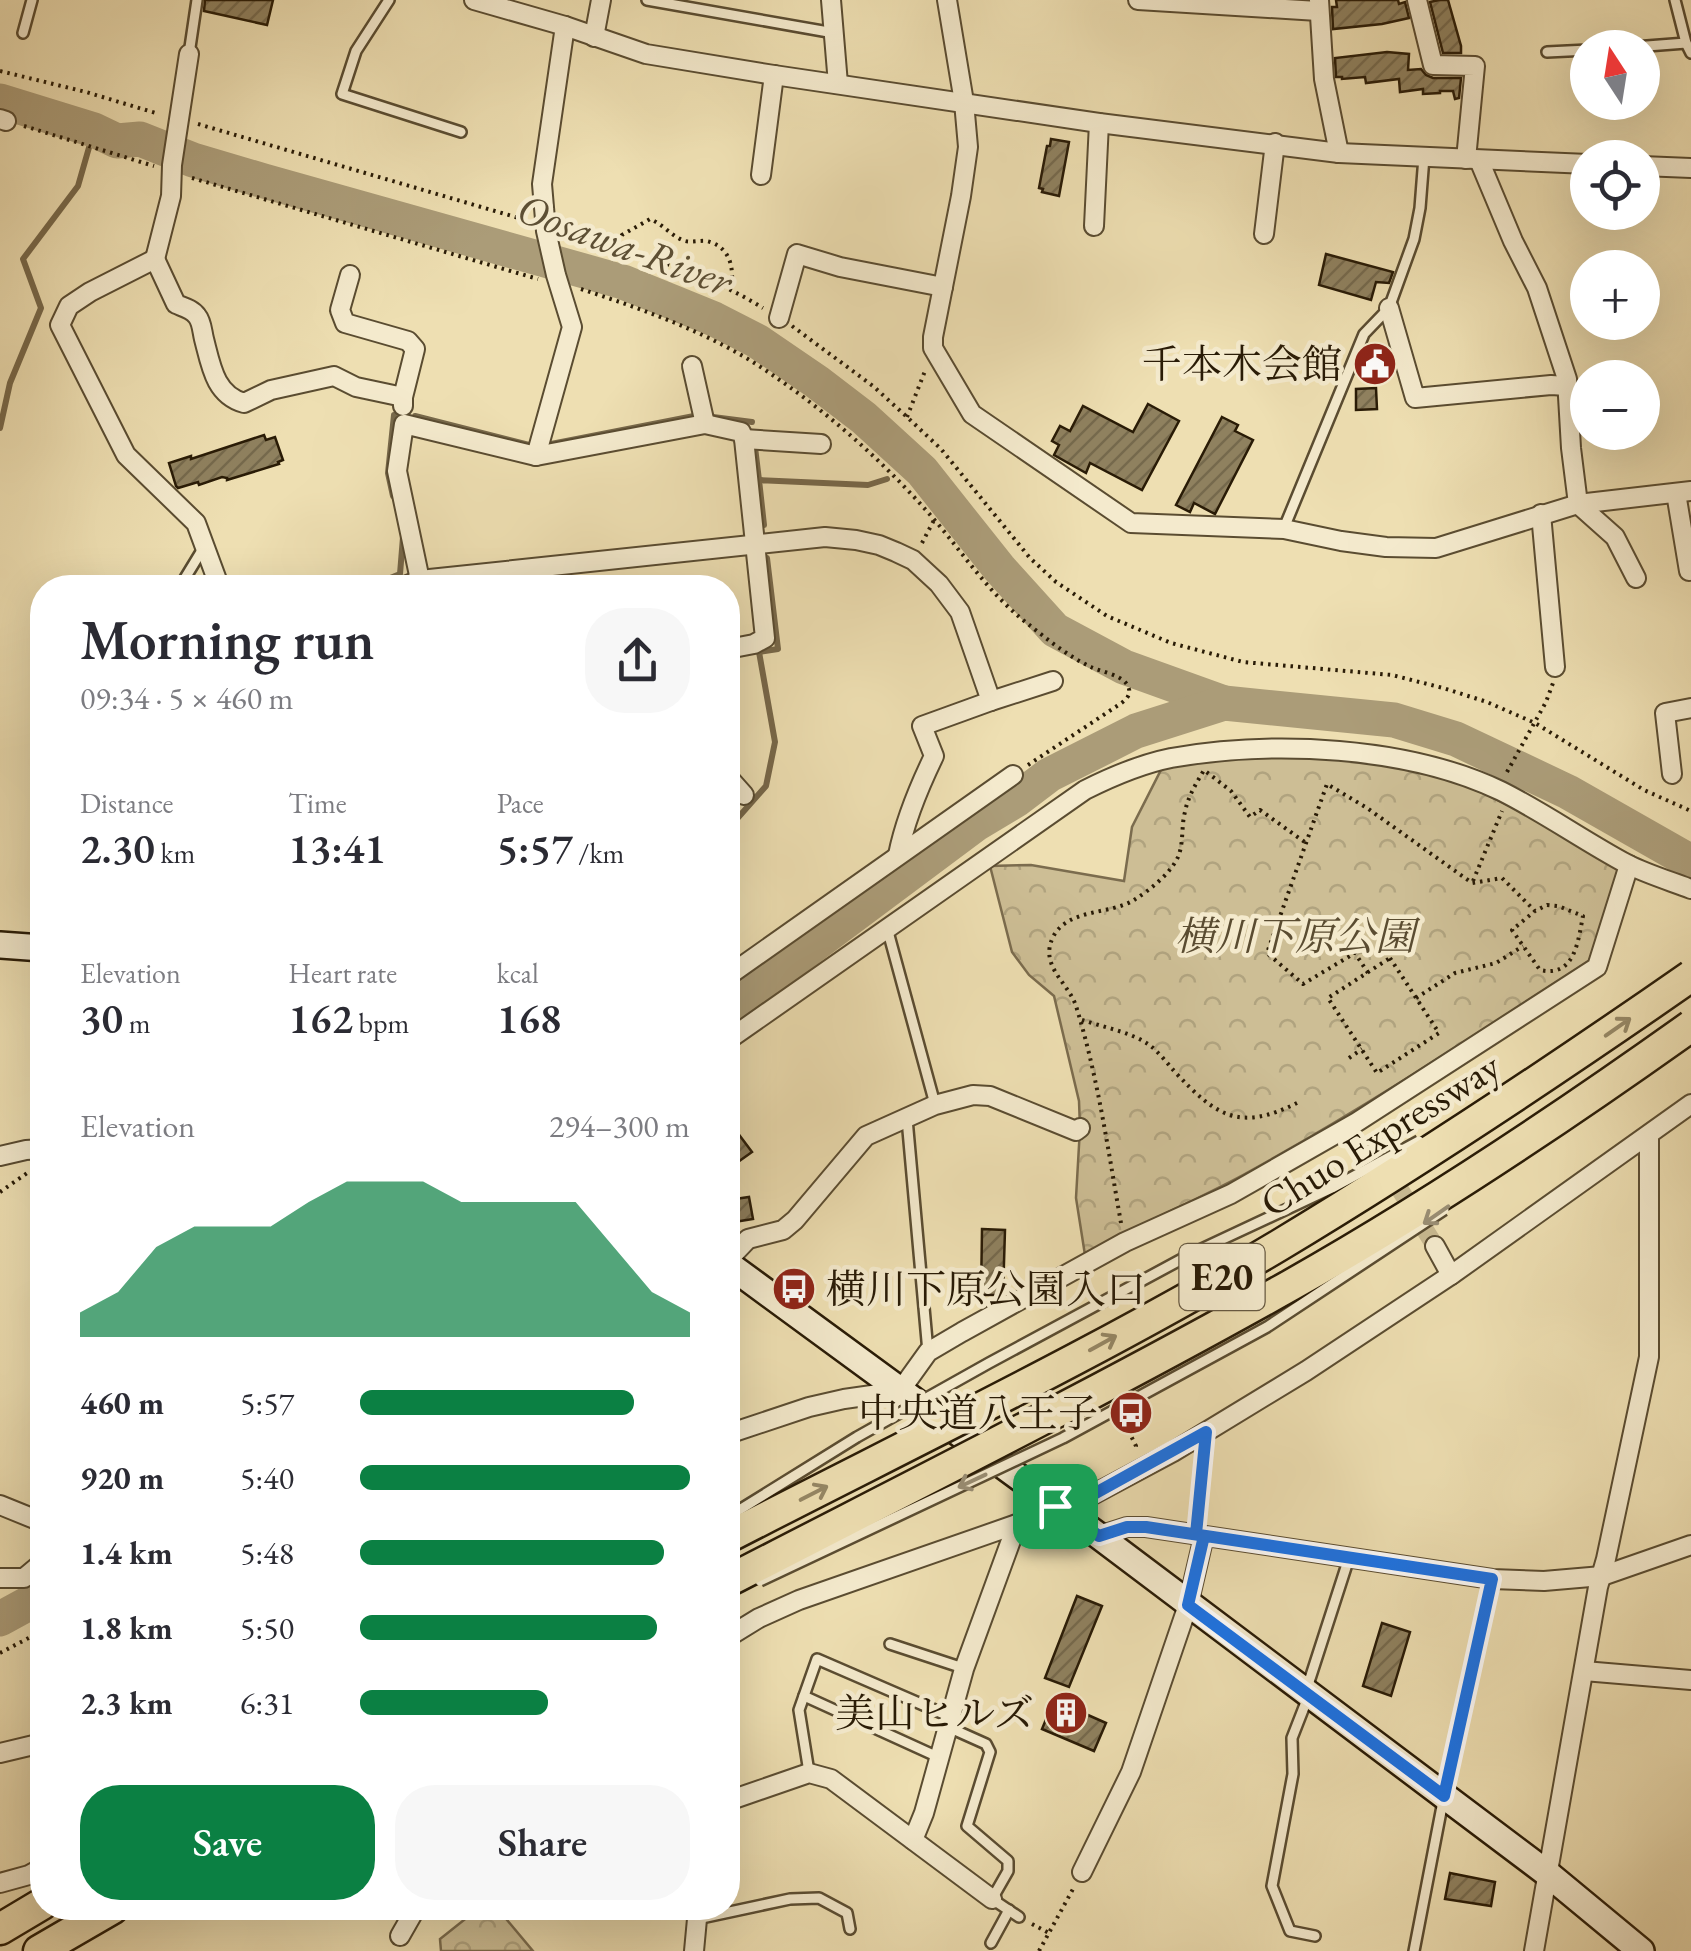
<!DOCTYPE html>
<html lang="en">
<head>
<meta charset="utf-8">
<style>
	body { margin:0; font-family:"EB Garamond","Noto Serif JP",serif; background:#f7f7f7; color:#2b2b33; height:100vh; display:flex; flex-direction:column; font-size:38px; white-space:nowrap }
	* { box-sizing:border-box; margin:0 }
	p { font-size:32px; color:#7c7c81 }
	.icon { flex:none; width:55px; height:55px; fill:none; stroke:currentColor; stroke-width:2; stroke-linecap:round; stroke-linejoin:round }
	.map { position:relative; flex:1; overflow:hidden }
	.drawer { position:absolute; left:30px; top:575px; width:710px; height:1345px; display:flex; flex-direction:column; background:#fff; border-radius:40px; box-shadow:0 10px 40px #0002 }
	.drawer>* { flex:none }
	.needle { width:65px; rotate:348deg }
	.controls { position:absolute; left:1570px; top:30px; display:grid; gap:20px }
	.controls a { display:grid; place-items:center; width:90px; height:90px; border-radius:50%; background:#fff; box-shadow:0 10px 40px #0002; font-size:50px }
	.pin { position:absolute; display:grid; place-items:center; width:85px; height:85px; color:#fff; margin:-42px; border-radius:20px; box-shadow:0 5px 15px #0006 }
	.round { display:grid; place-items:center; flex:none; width:105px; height:105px; border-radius:40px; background:#f7f7f7 }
	.summary { display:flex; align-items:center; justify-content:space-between; height:170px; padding:0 50px }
	h1 { font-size:55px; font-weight:600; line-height:75px }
	.figures { display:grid; grid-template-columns:repeat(3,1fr); gap:15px; height:170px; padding:10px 50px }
	.figures div { display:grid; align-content:center }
	.figures b { font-size:42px; font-weight:600 }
	.figures small { font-size:28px; font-weight:400 }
	.figures p { font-size:28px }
	.chart { height:280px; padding:20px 50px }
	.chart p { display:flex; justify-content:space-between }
	.chart svg { width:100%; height:180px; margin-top:10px; fill:#0b8043; opacity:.7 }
	.primary-button { display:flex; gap:20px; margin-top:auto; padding:20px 50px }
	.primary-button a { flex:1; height:115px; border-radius:40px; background:#0b8043; color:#fff; font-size:40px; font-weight:600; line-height:115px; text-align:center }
	.primary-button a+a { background:#f7f7f7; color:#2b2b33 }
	ul { padding:0 50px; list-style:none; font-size:32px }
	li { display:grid; grid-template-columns:160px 120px 1fr; align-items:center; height:75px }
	li i { height:25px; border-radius:12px; background:#0b8043 }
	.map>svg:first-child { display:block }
	.forest { fill:url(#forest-crowns); stroke:#7b6c4e; stroke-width:2.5 }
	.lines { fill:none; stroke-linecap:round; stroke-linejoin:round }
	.stream { stroke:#77684a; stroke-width:6 }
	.river { stroke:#ab9c78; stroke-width:35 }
	.building { fill:url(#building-hatch); stroke:#291b06; stroke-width:2.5 }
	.street-tunnel { stroke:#c7b890; stroke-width:18; stroke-dasharray:18 9; stroke-linecap:butt }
	.lane-casing { stroke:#5a4c31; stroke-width:14 }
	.street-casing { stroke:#5a4c31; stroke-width:22 }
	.secondary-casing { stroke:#291b06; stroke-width:30 }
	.highway-casing { stroke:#291b06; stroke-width:35 }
	.path { stroke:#291b06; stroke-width:4; stroke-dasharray:2.5 5; stroke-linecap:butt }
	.lane { stroke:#f4eacd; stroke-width:9 }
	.street { stroke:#f4eacd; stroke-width:18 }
	.secondary { stroke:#f4eacd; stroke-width:25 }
	.highway { stroke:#eedfb2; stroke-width:30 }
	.lane-bridge-casing { stroke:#5a4c31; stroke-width:14; stroke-linecap:butt }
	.highway-bridge-casing { stroke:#291b06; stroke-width:35; stroke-linecap:butt }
	.lane-bridge { stroke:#f4eacd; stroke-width:9 }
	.highway-bridge { stroke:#eedfb2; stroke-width:30 }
	.oneway { stroke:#958765 }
	.oneway2 { stroke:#998d73 }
	.route-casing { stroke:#fff; stroke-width:20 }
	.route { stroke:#1a73e8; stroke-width:12 }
	.labels { text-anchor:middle; stroke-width:9; stroke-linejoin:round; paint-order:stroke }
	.shield { fill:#f4eacd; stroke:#665942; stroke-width:2.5 }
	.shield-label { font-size:38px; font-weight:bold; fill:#291b06 }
	.poi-label { font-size:40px; fill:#291b06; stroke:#f4eacd; text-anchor:end }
	.park-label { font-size:40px; font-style:italic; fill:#5a4c31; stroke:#f4eacd }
	.street-label { font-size:40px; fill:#291b06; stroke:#f4eacd }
	.water-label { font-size:42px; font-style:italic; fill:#5d4f34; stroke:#f4eacd }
</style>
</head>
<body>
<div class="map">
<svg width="1691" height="1951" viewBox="0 0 1691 1951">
	<defs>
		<pattern id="forest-crowns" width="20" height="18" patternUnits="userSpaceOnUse" patternTransform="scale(2.5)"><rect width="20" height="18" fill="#cdbe95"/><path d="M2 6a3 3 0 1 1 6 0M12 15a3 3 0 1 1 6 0" fill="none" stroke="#b0a37f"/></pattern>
		<pattern id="building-hatch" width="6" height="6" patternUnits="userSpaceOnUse" patternTransform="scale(2.5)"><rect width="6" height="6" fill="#8f815f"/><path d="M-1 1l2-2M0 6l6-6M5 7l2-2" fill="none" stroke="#75694c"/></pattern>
	</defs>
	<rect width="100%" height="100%" fill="#eedfb2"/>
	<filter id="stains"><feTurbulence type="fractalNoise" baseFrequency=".002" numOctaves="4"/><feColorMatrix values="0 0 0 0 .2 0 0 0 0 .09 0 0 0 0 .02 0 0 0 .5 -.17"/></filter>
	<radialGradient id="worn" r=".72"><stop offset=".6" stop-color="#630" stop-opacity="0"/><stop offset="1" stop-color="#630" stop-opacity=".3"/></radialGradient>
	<g class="forest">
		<path d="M1272,756C1306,758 1340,757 1373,761C1465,772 1542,823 1619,869L1598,945L1589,961C1475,1035 1362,1110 1243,1175C1191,1203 1137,1225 1085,1255L1076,1198L1080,1128L1079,1101L1054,996L1029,975L1012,952L990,866L1031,865L1124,881L1132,827L1162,768L1209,760Z"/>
		<polygon points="479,1908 497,1908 533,1951 441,1951 440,1939"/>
	</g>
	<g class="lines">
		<g class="stream">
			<polyline points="415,416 533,446"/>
			<polyline points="713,417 752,422"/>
			<polyline points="0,428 10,383 41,308 23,259 78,186 94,130"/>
			<polyline points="546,445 694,416"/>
			<polyline points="755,447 759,480"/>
			<polyline points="903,472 916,466"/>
			<polyline points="393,496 388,473 394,415"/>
			<polyline points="764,525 759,480 868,485 887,479"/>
			<polyline points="366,588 400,574 403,537"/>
			<polyline points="728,829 766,786 775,742 759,652 778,649 767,558"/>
		</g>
		<g class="river">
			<polyline points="0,101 94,130 117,141 140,139 193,160 264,181 623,282 714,319 757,341 817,382 864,418 922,471 999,568 1055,630 1124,667 1224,703"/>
			<polyline points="728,1009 976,824 1016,800 1049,775 1136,731 1224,703 1394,720 1456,739 1568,792 1691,862"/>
			<polyline points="0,1619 42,1596"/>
		</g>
	</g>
	<g class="building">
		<polygon points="205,0 273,0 267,25 204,11"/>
		<polygon points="1336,0 1398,0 1399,4 1405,2 1409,18 1382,24 1333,29 1332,7 1337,7"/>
		<polygon points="1439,0 1448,0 1461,46 1461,53 1443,53 1430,2"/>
		<polygon points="1387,52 1409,54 1408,70 1421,69 1426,75 1433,78 1461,78 1459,98 1455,99 1453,91 1440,91 1440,93 1423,94 1423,89 1400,92 1399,79 1366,83 1365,77 1342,79 1342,77 1336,77 1335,58"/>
		<polygon points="1051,139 1069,142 1059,196 1042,192 1043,189 1039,188 1047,146 1050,146"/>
		<polygon points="1326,254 1393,272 1389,283 1376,282 1371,300 1319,285"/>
		<polygon points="1376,388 1377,409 1356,410 1356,389"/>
		<polygon points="1148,404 1179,421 1142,490 1090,463 1086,473 1054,455 1059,445 1052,441 1060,426 1070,431 1083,406 1133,432"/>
		<polygon points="1222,417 1238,425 1235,431 1253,440 1215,514 1194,503 1190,512 1176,505"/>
		<polygon points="264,435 266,440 275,437 283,460 278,462 279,464 227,480 227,478 222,477 199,485 198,482 178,488 176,486 169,463 191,456 191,459"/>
		<polygon points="737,1132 752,1152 728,1169 728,1139"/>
		<polygon points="749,1197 753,1219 728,1223 728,1200"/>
		<polygon points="982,1229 1005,1230 1003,1295 981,1295"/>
		<polygon points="1077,1596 1102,1606 1069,1687 1045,1678"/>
		<polygon points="1382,1623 1410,1632 1391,1696 1363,1686"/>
		<polygon points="1054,1700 1106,1723 1094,1751 1042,1729"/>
		<polygon points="1450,1873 1495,1882 1491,1906 1445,1899"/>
	</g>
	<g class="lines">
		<polyline class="street-tunnel" points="1368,1138 1435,1246"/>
		<g class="lane-casing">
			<g id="lane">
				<polyline points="389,0 356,51 342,94 461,132"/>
				<polyline points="647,0 834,33"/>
				<polyline points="1675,0 1686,43 1691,53"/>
				<polyline points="23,33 32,0"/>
				<polyline points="1621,48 1686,43"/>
				<polyline points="1547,52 1588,50"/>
				<polyline points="189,54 197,0"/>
				<polyline points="1284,528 1364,334 1389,308 1414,239 1420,208 1424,157"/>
				<polyline points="179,588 204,547"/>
				<polyline points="887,928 935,1104"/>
				<polyline points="907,1119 928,1352"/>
				<polyline points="1196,1533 1206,1434"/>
				<polyline points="890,1644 963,1668"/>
				<polyline points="1307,1688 1349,1558"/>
				<polyline points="804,1696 938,1757"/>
				<polyline points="1308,1697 1292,1738 1293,1774 1272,1886 1290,1931 1315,1936"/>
				<polyline points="948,1727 986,1744 990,1752 967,1826 1008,1861 1008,1871 992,1899 1019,1917"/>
				<polyline points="809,1772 799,1710 817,1659 951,1717"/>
				<polyline points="697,1919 790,1899 819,1898 847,1913 850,1929"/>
				<polyline points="991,1943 1009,1910"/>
				<polyline points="1414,1951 1444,1796 1492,1579"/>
			</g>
		</g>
		<g class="street-casing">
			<g id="street">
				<polyline points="474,0 565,26 646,54 774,75 1099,123 1339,153 1588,164"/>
				<polyline points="831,0 838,84"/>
				<polyline points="947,0 964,102 968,147 961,196 933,337 933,348 972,414 1131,523 1284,529 1341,541 1386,547 1436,548 1578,504 1691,491"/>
				<polyline points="1138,0 1318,11"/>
				<polyline points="1319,0 1324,79 1339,153"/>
				<polyline points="1417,0 1433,65 1475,66 1466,159"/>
				<polyline points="594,37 601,0"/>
				<polyline points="0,119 6,121"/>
				<polyline points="1479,160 1513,241 1537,288 1567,379 1571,448 1578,504 1615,537 1636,578"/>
				<polyline points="1642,166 1691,168"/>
				<polyline points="761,175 774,75"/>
				<polyline points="1094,226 1099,123"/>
				<polyline points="1264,234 1275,143"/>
				<polyline points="155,259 171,196 172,165 189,54"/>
				<polyline points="350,275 340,310 345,323 408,341 415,349 403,397 403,406"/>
				<polyline points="1389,308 1415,398 1551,385 1567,386"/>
				<polyline points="779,318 797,254 840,267 943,287"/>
				<polyline points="692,366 705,424"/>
				<polyline points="744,439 821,444"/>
				<polyline points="536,456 572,327 556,275 546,231 542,184 565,26"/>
				<polyline points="1676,493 1689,571"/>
				<polyline points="1541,514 1555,667"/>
				<polyline points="420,580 397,471 404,424 536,456 705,424 741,432 744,439 765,638 754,644 728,649"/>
				<path d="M220,588L196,523L126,455L60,325L69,306L90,292L155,259L176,304C183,307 192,309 197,316C202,322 202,331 204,339C211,366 215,395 244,403L271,390L334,376L356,387L403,397"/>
				<path d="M400,588L420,580L825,537L856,540L879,545L896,552L913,560L939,584L960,612L991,701L922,726L934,756C918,789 905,820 898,855"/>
				<polyline points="991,701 1053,681"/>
				<polyline points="1672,774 1665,713 1691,708"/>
				<polyline points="728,777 744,795"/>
				<polyline points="728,976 1013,775"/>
				<path d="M728,1040L1085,790C1113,776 1141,764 1171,758C1273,740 1407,746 1501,791C1545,813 1584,841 1627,864C1647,874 1670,881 1691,889"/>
				<polyline points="0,1156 26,1150 42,1149"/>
				<polyline points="1435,1246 1451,1275"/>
				<polyline points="728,1260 748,1239 783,1230 795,1220 866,1136 935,1105 973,1095 990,1096 1076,1131 1080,1128"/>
				<polyline points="728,1434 809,1407 844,1399 900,1391 928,1352 962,1332 1125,1242 1231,1194 1357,1122 1597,967 1629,865"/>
				<polyline points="0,1505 42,1522"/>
				<polyline points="1099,1536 1127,1527 1146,1527 1492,1579 1544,1581 1602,1576 1691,1545"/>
				<polyline points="0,1578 24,1578 42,1563"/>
				<polyline points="728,1637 759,1618 799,1600 1017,1524 1033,1513 1083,1500 1173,1452 1306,1371 1454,1273 1691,1104"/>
				<polyline points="1584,1671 1691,1680"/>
				<polyline points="0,1753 42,1743"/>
				<polyline points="728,1801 809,1773 831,1779 992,1899"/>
				<polyline points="913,1840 924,1813 964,1669 1017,1524"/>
				<polyline points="1082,1872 1131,1772 1188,1605 1204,1536"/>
				<polyline points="0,1883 29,1875 42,1868"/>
				<polyline points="400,1936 416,1908"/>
				<polyline points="694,1951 697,1919 696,1908"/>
				<polyline points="1534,1951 1598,1587 1606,1559 1649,1357 1649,1136"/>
			</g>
		</g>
		<g class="secondary-casing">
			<g id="secondary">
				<polyline points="0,945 42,948"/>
				<polyline points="728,1264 1099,1536 1548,1874 1641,1951"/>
			</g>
		</g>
		<g class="highway-casing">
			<g id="highway">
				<polyline points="0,1929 42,1904"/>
				<polyline points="39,1951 113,1908"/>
			</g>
		</g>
		<g class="path">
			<polyline points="0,71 86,92 159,114"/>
			<polyline points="198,124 529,221"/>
			<polyline points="24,126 154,166"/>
			<polyline points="192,178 538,279"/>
			<path d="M567,232C633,254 704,271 763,308"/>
			<path d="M615,249L622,235L650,219C663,224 672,237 685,241C693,243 703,239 710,242C732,249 734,271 731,290"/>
			<path d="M581,289C648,311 716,335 774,376C832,416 886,464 932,517C964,554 989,594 1028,624C1047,639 1069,657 1091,667C1101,672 1126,675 1129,689C1131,697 1123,702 1117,706L1028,765"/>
			<polyline points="792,326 873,386 907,417 941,449 1030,558 1056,582 1107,616 1171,643 1243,662 1392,675 1443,688 1487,702 1535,723 1644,790 1691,811"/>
			<polyline points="907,417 925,371"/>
			<polyline points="922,543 934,520"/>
			<polyline points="1507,772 1546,702 1553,683"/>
			<polyline points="1473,881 1502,811"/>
			<path d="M1547,905L1558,906L1583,916C1578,941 1575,978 1540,970L1512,930L1535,911Z"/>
			<polygon points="1390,958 1439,1033 1377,1073 1328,998"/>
			<polyline points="1368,973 1355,953 1303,984 1267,953 1327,784 1367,808 1472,883 1502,878 1535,911"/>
			<polyline points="1416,998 1455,973 1496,963 1523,946"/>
			<path d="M1082,1020C1103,1027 1130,1032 1148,1044C1158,1051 1167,1063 1175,1072C1216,1116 1239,1132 1297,1103"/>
			<polyline points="1349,1058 1362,1049"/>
			<polyline points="0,1192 30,1171 42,1170"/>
			<path d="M1121,1223C1108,1150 1098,1077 1076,1006C1068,982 1039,966 1053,937C1068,908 1110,915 1134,900C1150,890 1170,874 1178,857C1184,843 1181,826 1185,812C1188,796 1196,784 1204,770L1231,791L1250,817L1260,810L1306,843"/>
			<polyline points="1125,1424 1136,1446 1134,1451"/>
			<polyline points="0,1653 42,1631"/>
			<polyline points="1032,1924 1049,1933"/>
			<polyline points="1039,1951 1073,1889"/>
		</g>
		<use href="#lane" class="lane"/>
		<use href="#street" class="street"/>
		<use href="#secondary" class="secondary"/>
		<use href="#highway" class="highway"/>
		<g class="lane-bridge-casing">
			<g id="lane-bridge">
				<polyline points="728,1517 857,1437 989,1363 1195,1252 1332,1188 1419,1141"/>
				<polyline points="760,1581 1063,1438 1267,1327 1444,1210"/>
			</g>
		</g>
		<g class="highway-bridge-casing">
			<g id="highway-bridge">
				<path d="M728,1537C912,1442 1100,1352 1278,1246C1419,1161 1556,1070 1691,976"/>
				<path d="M728,1581C916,1484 1106,1389 1291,1285C1429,1207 1562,1118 1691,1026"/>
			</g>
		</g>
		<use href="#lane-bridge" class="lane-bridge"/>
		<use href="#highway-bridge" class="highway-bridge"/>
	</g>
	<defs><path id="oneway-shaft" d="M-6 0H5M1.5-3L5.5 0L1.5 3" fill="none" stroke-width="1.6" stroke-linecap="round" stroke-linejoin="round" transform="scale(2.5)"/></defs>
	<g class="oneway">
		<use href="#oneway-shaft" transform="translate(1618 1027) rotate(-35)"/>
		<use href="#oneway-shaft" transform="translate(1103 1343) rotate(-29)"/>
		<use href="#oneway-shaft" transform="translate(814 1493) rotate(-27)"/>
	</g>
	<g class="oneway2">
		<use href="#oneway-shaft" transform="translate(1436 1215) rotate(145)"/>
		<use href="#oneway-shaft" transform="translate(972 1481) rotate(155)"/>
	</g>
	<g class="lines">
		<g class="route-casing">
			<polyline id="route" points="1055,1506 1099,1536 1127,1527 1146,1527 1492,1579 1444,1796 1188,1605 1204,1536 1196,1534 1206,1432 1083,1500 1055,1506"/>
		</g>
		<use href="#route" class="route"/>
	</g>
	<defs>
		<g id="civic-disc" transform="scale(2.25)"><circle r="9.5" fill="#8f2418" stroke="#f4eacd"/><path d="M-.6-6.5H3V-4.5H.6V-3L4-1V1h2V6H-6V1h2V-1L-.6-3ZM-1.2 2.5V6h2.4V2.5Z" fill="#fff"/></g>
		<g id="bus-disc" transform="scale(2.25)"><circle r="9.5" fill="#8f2418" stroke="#f4eacd"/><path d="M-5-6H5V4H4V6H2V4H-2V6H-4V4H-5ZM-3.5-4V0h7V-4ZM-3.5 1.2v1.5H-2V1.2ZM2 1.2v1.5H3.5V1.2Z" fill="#fff"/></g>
		<g id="building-disc" transform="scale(2.25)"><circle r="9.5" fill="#8f2418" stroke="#f4eacd"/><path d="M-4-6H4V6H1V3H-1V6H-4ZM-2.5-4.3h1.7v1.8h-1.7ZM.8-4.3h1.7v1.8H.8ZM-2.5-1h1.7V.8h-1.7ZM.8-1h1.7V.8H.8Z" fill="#fff"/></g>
	</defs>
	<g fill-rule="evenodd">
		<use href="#civic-disc" x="1375" y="364"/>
		<use href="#bus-disc" x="794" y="1289"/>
		<use href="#bus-disc" x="1131" y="1413"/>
		<use href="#building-disc" x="1066" y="1713"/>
	</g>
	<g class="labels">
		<rect class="shield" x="1179.5" y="1244" width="85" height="66" rx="8"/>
		<g class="shield-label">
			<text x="1222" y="1290">E20</text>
		</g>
		<g class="poi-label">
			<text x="1342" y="378">千本木会館</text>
			<text x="826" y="1303" text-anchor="start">横川下原公園入口</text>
			<text x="1098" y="1427">中央道八王子</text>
			<text x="1034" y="1727">美山ヒルズ</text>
		</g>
		<g class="park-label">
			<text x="1295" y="950">横川下原公園</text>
		</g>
		<g class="street-label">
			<text transform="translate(1380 1134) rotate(-32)" y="14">Chuo Expressway</text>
		</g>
		<g class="water-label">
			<text transform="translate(625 244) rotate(20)" y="15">Oosawa-River</text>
		</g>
	</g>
	<rect width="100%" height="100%" filter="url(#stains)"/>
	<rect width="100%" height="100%" fill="url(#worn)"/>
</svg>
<div class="controls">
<a><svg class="needle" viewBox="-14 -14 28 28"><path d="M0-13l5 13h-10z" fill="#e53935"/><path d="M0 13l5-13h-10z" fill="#7c7c81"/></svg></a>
<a><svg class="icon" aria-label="locate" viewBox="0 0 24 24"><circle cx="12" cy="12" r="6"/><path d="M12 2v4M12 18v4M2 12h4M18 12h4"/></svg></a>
<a>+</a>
<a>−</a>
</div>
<div class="pin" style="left:1055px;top:1506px;background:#1e9e55"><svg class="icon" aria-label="arrive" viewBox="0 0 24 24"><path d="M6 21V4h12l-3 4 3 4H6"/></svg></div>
<section class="drawer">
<div class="summary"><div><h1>Morning run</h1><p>09:34 · 5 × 460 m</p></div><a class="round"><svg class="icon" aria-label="share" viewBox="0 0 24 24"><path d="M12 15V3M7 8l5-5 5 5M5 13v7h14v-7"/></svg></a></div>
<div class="figures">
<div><p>Distance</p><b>2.30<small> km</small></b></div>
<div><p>Time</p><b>13:41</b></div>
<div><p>Pace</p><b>5:57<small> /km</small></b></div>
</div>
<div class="figures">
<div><p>Elevation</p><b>30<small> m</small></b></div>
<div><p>Heart rate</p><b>162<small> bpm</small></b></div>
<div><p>kcal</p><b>168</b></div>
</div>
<div class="chart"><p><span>Elevation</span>294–300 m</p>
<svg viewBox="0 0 160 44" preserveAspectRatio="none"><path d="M0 44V38L10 33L20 22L30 17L40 17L50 17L60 11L70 6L80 6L90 6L100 11L110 11L120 11L130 11L140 22L150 33L160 38V44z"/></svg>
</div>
<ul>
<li><b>460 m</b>5:57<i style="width:83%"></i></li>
<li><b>920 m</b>5:40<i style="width:100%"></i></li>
<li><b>1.4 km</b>5:48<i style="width:92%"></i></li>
<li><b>1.8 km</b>5:50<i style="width:90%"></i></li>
<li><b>2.3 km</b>6:31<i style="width:57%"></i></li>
</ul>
<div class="primary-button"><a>Save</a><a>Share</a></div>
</section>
</div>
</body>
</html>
